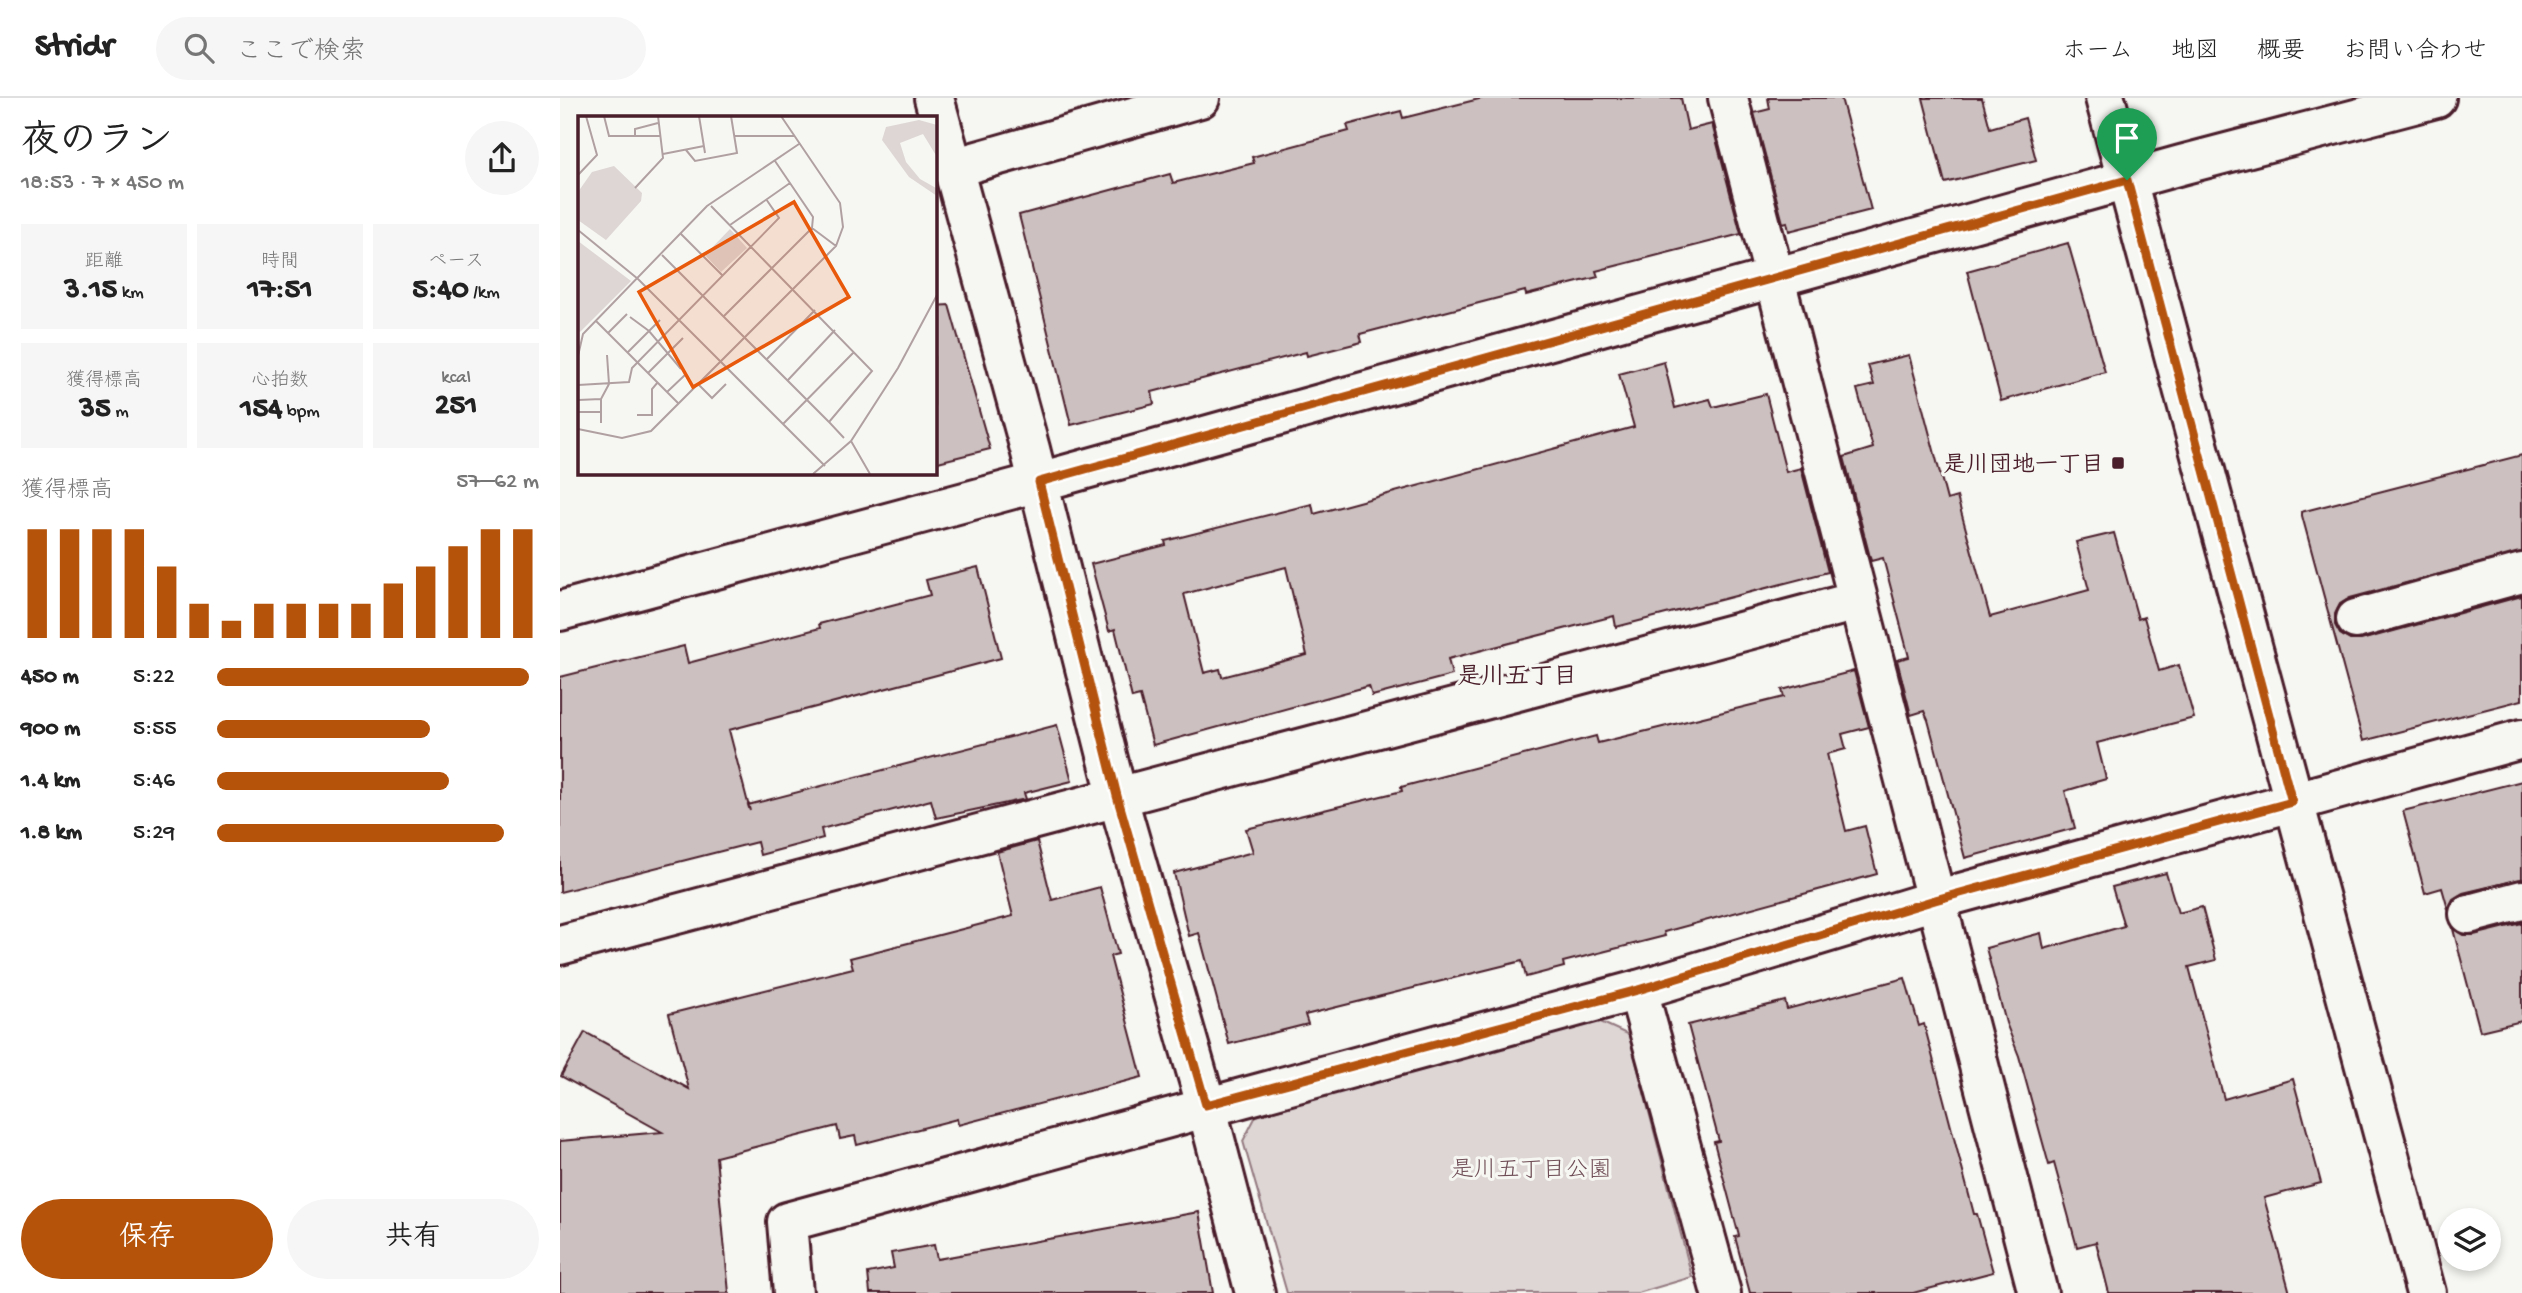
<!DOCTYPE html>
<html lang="ja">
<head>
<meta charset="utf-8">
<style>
	body { margin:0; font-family:"Gochi Hand","Klee One",sans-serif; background:#f6f6f6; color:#222; height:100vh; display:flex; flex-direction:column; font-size:26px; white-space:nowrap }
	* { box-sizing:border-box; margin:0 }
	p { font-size:23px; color:#767676 }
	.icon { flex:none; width:38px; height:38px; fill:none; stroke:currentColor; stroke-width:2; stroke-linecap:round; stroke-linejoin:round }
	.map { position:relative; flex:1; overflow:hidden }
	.sheet { display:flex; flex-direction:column; background:#fff; width:560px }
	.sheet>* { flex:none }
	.controls { position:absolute; left:1878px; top:1110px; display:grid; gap:14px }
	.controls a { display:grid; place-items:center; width:63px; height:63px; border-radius:50%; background:#fff; box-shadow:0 4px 10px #0003; font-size:35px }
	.pin { position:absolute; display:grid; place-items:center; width:60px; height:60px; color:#fff; margin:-72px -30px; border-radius:50% 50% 50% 0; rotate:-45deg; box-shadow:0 0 7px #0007 }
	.pin .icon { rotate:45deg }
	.round { display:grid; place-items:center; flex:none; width:74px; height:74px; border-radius:37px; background:#f6f6f6 }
	.summary { display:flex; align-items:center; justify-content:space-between; height:119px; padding:0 21px }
	h1 { font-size:38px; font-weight:700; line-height:52px }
	.metrics { display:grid; grid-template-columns:repeat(3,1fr); gap:10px; height:119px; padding:7px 21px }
	.metrics div { display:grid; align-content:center; border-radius:0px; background:#f6f6f6; text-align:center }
	.metrics b { font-size:30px; font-weight:700 }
	.metrics small { font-size:19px; font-weight:400 }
	.metrics p { font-size:19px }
	.chart { height:196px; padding:14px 21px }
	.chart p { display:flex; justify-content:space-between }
	.chart svg { width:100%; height:126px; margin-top:7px; stroke:#b45309; stroke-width:6 }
	.button { display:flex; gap:14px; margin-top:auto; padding:14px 21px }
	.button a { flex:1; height:80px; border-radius:42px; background:#b45309; color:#fff; font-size:28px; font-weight:700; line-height:80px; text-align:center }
	.button a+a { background:#f6f6f6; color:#222 }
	ul { padding:0 21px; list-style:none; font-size:23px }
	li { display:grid; grid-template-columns:112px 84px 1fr; align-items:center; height:52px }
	li i { height:18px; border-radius:9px; background:#b45309 }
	header { display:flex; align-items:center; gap:42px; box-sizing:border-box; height:98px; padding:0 35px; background:#fff; border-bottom:2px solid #e0e0e0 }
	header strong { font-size:33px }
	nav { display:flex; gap:38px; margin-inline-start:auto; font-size:24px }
	.search { width:490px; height:63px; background:#f6f6f6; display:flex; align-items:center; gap:18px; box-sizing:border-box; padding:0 24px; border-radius:38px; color:#767676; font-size:26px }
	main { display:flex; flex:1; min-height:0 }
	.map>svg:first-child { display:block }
	.green { fill:#ddd6d5; stroke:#947a80; stroke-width:2 }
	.building { fill:#ccc1c0; stroke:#4a1f2b; stroke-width:2; fill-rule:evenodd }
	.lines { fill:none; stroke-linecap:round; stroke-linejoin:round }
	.minor-casing { stroke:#4a1f2b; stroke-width:44 }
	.minor { stroke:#f6f6f2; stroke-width:38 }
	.route-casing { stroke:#fff; stroke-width:14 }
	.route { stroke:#b45309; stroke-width:9 }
	.poi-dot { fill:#4a1f2b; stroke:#f6f6f2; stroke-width:2.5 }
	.labels { text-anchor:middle; stroke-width:6; stroke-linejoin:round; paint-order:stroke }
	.poi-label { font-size:23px; font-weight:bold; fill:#4a1f2b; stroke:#f6f6f2; text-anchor:end }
	.park-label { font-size:23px; fill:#6f4d56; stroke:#f6f6f2 }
	.neighbourhood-label { font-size:24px; font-weight:bold; fill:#4a1f2b; stroke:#f6f6f2 }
	.inset-road { fill:none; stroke:#b1a0a2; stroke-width:2 }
	.view { fill:#e8590c; fill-opacity:0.15; stroke:#e8590c; stroke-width:3.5 }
	.inset-edge { fill:none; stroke:#4a1f2b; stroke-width:3.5 }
</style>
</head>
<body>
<header>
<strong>Stridr</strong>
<div class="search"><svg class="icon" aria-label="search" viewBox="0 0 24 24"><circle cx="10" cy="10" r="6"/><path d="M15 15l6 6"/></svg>ここで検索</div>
<nav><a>ホーム</a><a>地図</a><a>概要</a><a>お問い合わせ</a></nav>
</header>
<main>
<section class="sheet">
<div class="summary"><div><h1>夜のラン</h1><p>18:53 · 7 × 450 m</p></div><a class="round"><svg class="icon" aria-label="share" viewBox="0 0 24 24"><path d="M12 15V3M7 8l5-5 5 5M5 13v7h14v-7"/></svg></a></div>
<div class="metrics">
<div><p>距離</p><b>3.15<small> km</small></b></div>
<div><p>時間</p><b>17:51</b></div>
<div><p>ペース</p><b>5:40<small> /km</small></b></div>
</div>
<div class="metrics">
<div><p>獲得標高</p><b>35<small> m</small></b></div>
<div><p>心拍数</p><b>154<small> bpm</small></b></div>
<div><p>kcal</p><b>251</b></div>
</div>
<div class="chart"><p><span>獲得標高</span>57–62 m</p>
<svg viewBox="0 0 160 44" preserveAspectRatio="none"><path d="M5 44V6M15 44V6M25 44V6M35 44V6M45 44V19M55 44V32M65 44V38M75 44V32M85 44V32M95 44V32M105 44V32M115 44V25M125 44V19M135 44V12M145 44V6M155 44V6"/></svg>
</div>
<ul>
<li><b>450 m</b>5:22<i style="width:97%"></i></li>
<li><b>900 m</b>5:55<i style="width:66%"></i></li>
<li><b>1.4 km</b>5:46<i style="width:72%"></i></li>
<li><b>1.8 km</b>5:29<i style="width:89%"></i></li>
</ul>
<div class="button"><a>保存</a><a>共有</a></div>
</section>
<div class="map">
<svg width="1962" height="1195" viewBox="0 0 1962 1195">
	<rect width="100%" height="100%" fill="#f6f6f2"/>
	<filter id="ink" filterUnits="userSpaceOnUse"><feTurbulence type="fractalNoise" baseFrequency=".0143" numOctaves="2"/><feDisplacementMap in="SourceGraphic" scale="14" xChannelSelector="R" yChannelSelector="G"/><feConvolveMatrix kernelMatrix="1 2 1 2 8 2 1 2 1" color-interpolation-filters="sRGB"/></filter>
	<g filter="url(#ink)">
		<polygon class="green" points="1034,921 1069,937 1132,1179 1078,1195 727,1195 683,1043 696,1018"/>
		<g class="building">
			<polygon points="923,0 1121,0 1128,32 1152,26 1181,136 1036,173 1038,179 966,197 965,193 800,236 802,244 747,258 746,254 592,294 594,306 511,327 459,117 610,76 613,85 694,65 692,59 789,33 787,27 841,13 843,20"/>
			<polygon points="1208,0 1281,0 1311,112 1229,133 1227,124 1223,125 1194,15 1210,11"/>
			<polygon points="1363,0 1422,0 1430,30 1465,20 1476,62 1385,85"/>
			<polygon points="1508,145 1545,274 1441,303 1407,173"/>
			<polygon points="389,207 430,351 374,365 374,208"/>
			<polygon points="1349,257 1387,402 1397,399 1430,519 1529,492 1516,444 1554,435 1578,521 1584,519 1599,573 1619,567 1634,620 1537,645 1546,681 1505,693 1515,730 1405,760 1368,622 1364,613 1351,617 1337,562 1349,559 1323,460 1311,463 1284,359 1313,350 1297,291 1314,287 1308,267"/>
			<path d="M1104,264L1115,310L1150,301L1153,309L1206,296L1226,374L1241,370L1268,474L1056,529L1054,518L888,561L892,577L812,598L809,588L593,647L580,598L572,600L555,531L549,533L531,466L606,447L605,443L752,406L754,416L1074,329L1059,276ZM726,469L747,557L662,579L660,571L644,575L624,496Z"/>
			<polygon points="1962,357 1962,454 1790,500 1780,506 1775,516 1775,527 1780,536 1790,542 1801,542 1962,498 1962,602 1803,643 1741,414"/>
			<polygon points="418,469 441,560 169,632 190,713 188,707 497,627 512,683 464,695 466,701 376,720 371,702 261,731 263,740 200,757 197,744 0,794 0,579 124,548 128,565 260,530 259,526 370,497 366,482"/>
			<polygon points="1294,573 1309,629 1282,636 1286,651 1267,656 1286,733 1305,728 1317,776 1104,834 1105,838 1003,864 1004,869 966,879 962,863 745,917 748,926 669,946 639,835 629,838 614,775 693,754 686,731 842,693 841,689 1036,638 1038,645 1224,599 1222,592"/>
			<polygon points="1962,683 1962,781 1903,795 1893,801 1888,811 1882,790 1865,795 1843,713"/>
			<polygon points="477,743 492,802 540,789 558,856 550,858 582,979 398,1027 397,1021 297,1047 295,1038 280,1041 277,1028 156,1059 169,1195 0,1195 0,1043 102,1034 1,978 25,934 129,991 109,916 293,870 290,860 453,818 437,754"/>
			<polygon points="1606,775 1618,815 1642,809 1656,862 1629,869 1664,1001 1733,981 1761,1085 1704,1100 1730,1195 1549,1195 1536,1144 1517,1149 1494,1065 1489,1067 1459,958 1446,925 1426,850 1481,835 1484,851 1564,828 1552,789"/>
			<polygon points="1962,825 1962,923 1920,933 1893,831 1903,837 1914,837"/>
			<polygon points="1345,880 1359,928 1364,926 1414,1116 1417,1116 1433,1174 1353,1195 1190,1195 1175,1139 1179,1138 1154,1044 1159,1043 1128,927 1225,903 1227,911"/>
			<polygon points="639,1114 653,1195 310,1195 308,1175 334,1170 331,1155 374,1147 377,1161"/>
		</g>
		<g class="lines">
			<g class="minor-casing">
				<g id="minor">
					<polyline points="374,0 470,351 557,697 646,1007 695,1195"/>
					<polyline points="1168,0 1478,1195"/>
					<polyline points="1545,0 1866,1195"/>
					<polyline points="393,70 640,0"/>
					<polyline points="0,513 479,384 1621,67 1876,0"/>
					<polyline points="1796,521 1962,475"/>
					<polyline points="1909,816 1962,802"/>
					<polyline points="0,847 1297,503"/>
					<polyline points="1078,892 1161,1195"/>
					<polyline points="233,1195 227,1124 1078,892 1375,802 1962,641"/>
				</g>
			</g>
			<use href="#minor" class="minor"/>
		</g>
	</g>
	<g class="lines" filter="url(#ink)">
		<g class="route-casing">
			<polygon id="route" points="1567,82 1732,704 1375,802 1078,892 646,1007 557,698 479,384"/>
		</g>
		<use href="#route" class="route"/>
	</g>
	<rect class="poi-dot" x="1551" y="358" width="14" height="14" rx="3.5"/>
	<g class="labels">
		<g class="poi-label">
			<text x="1544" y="373">是川団地一丁目</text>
		</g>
		<g class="park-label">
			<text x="971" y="1078">是川五丁目公園</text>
		</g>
		<g class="neighbourhood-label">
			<text x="957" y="585">是川五丁目</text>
		</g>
	</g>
	<g transform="translate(18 18)">
		<rect width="359" height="359" fill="#f6f6f2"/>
		<path d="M341,4L359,9V41L345,18L322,27L328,46L342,63L358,72L359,80L331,61L304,24L308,11ZM36,50L64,77L63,85L28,124L0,104V76L14,56ZM152,113L169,132L143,156L127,139ZM0,125L53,165L2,216L0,215Z" fill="#ddd6d5"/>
		<path class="inset-road" d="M26,0L31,20H82M121,0L127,37M57,20V13L80,7M156,20H216M108,34L117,45L159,37L153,0M85,38L126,30M0,59L19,39L8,0M57,72L85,42L80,0M133,90L294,255L251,306L266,322M152,109L212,67M234,112L258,130M0,114L60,163L247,350M103,118L145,160M84,139L251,306M52,201L71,215L103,253M145,201L234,112L235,101L197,45M18,205L101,288M30,217L49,198M49,237L82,204M0,240L5,218L129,90L221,28M188,244L237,194M70,257L105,222M210,264L257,214M0,269L51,266L54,252L201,102L188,83M121,269L134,282L148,268M89,276L108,258M0,284L23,283M0,296H23M59,299H74V273L80,266M23,307V283L31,268L29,239M205,308L276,236M0,313L44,322L73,315L258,130L265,111L262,87L203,0M273,325L292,358M235,358L273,325L320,252L359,179"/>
		<path class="view" d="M216,86L271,181L115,271L61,176Z"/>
		<rect width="359" height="359" class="inset-edge"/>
	</g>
</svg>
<div class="controls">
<a><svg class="icon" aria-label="layers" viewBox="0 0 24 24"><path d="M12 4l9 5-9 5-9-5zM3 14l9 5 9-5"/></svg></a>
</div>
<div class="pin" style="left:1567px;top:82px;background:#1e9e55"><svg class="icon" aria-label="arrive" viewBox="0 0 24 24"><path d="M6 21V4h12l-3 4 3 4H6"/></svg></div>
</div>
</main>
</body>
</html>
